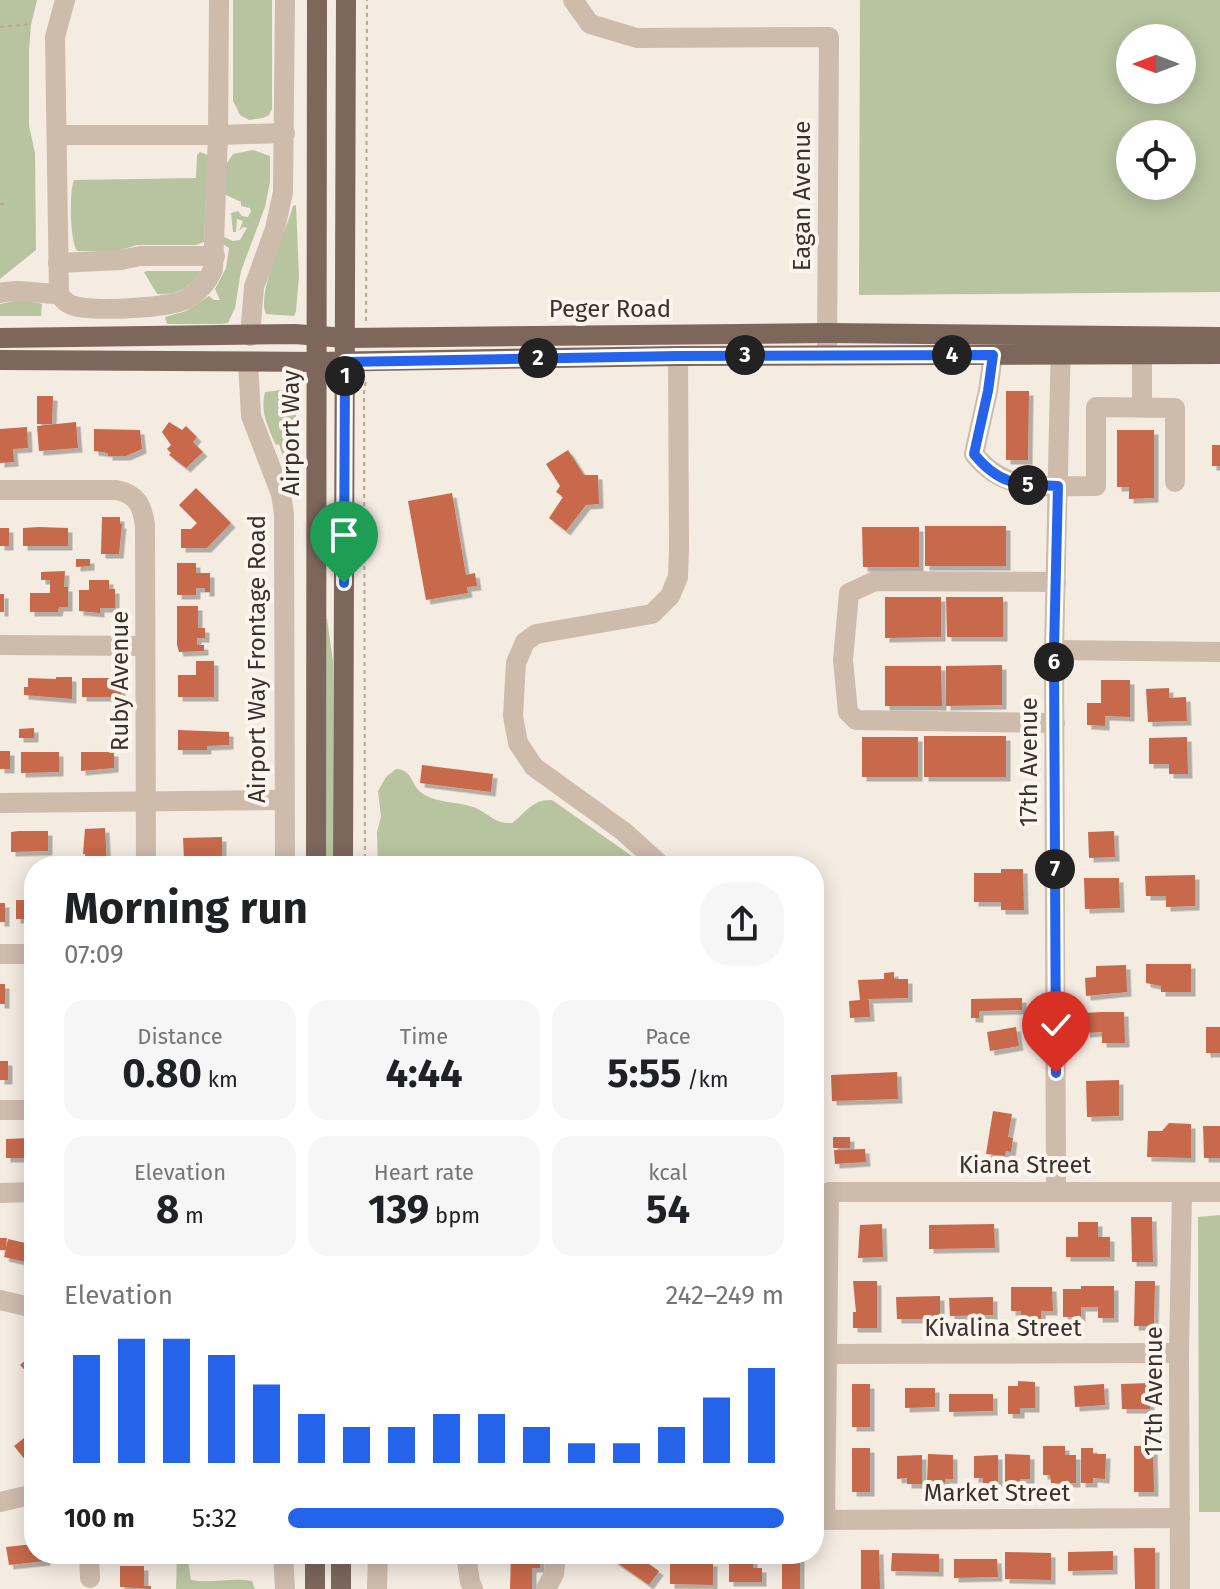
<!DOCTYPE html>
<html lang="en">
<head>
<meta charset="utf-8">
<style>
	body { margin:0; font-family:"Fira Sans",sans-serif; background:#f6f6f6; color:#202124; height:100vh; display:flex; flex-direction:column; font-size:30px; white-space:nowrap }
	* { box-sizing:border-box; margin:0 }
	p { font-size:26px; color:#757577 }
	.icon { flex:none; width:44px; height:44px; fill:none; stroke:currentColor; stroke-width:2; stroke-linecap:round; stroke-linejoin:round }
	.map { position:relative; flex:1; overflow:hidden }
	.side { position:absolute; left:24px; top:856px; width:800px; height:708px; display:flex; flex-direction:column; background:#fff; border-radius:32px; box-shadow:0 4px 20px #0003 }
	.side>* { flex:none }
	.needle { width:52px; rotate:270deg }
	.tools { position:absolute; left:1116px; top:24px; display:grid; gap:16px }
	.tools a { display:grid; place-items:center; width:80px; height:80px; border-radius:50%; background:#fff; box-shadow:0 4px 20px #0003; font-size:40px }
	.pin { position:absolute; display:grid; place-items:center; width:68px; height:68px; color:#fff; margin:-82px -34px; border-radius:50% 50% 50% 0; rotate:-45deg; box-shadow:0 0 8px #0007 }
	.pin .icon { rotate:45deg }
	.km { position:absolute; width:40px; height:40px; margin:-20px; border-radius:50%; background:#222; color:#fff; font-size:22px; line-height:40px; text-align:center }
	.round { display:grid; place-items:center; flex:none; width:84px; height:84px; border-radius:32px; background:#f6f6f6 }
	.headline { display:flex; align-items:center; justify-content:space-between; height:136px; padding:0 40px }
	h1 { font-size:44px; font-weight:700; line-height:60px }
	.figures { display:grid; grid-template-columns:repeat(3,1fr); gap:12px; height:136px; padding:8px 40px }
	.figures div { display:grid; align-content:center; border-radius:20px; background:#f6f6f6; text-align:center }
	.figures b { font-size:40px; font-weight:700 }
	.figures small { font-size:22px; font-weight:400 }
	.figures p { font-size:22px }
	.chart { height:224px; padding:16px 40px }
	.chart p { display:flex; justify-content:space-between }
	.chart svg { width:100%; height:144px; margin-top:8px; stroke:#2563eb; stroke-width:6 }
	ul { padding:0 40px; list-style:none; font-size:26px }
	li { display:grid; grid-template-columns:128px 96px 1fr; align-items:center; height:60px }
	li i { height:20px; border-radius:10px; background:#2563eb }
	.map>svg:first-child { display:block }
	.green { fill:#b8c4a0; fill-rule:evenodd }
	.building { fill:#c8694b; filter:url(#shadow) }
	.lines { fill:none; stroke-linecap:round; stroke-linejoin:round }
	.path { stroke:#b9a596; stroke-width:2; stroke-dasharray:4 4; stroke-linecap:butt }
	.minor { stroke:#cdbbac; stroke-width:20 }
	.major { stroke:#7d675c; stroke-width:20 }
	.route-casing { stroke:#fff; stroke-width:16 }
	.route { stroke:#2563eb; stroke-width:10 }
	.labels { text-anchor:middle; stroke-width:8; stroke-linejoin:round; paint-order:stroke }
	.street-label { font-size:24px; fill:#3b302b; stroke:#fbf5ee }
</style>
</head>
<body>
<div class="map">
<svg width="1220" height="1589" viewBox="0 0 1220 1589">
	<defs>
		<filter id="shadow"><feDropShadow dx="4.5" dy="4.5" stdDeviation="0" flood-color="#0004"/></filter>
	</defs>
	<rect width="100%" height="100%" fill="#f4ebe1"/>
	<g class="green">
		<polygon points="0,0 37,0 31,25 29,50 29,126 35,153 36,250 0,279"/>
		<polygon points="233,0 272,0 272,109 269,115 263,118 249,120 240,115 233,101"/>
		<path d="M860,0H1220V292L859,295ZM1130,38H1182V90H1130ZM1130,134H1182V186H1130Z"/>
		<polygon points="253,150 270,156 270,182 265,207 241,271 235,308 228,323 221,324 167,324 165,317 186,311 209,296 214,300 220,300 215,289 226,268 229,248 224,245 224,237 233,241 240,240 247,228 243,227 239,231 243,221 237,219 236,232 233,232 231,213 238,211 242,216 248,217 251,211 250,208 241,206 241,202 224,194 225,166 233,154"/>
		<path d="M200,152L208,155L204,242L196,245H137L118,251H77C70,240 69,192 74,180L196,178L197,155Z"/>
		<path d="M296,205L299,276L296,311L294,316L266,314C256,293 286,232 293,206Z"/>
		<path d="M147,271H202C191,287 176,296 157,294L144,272Z"/>
		<polygon points="23,299 42,304 41,316 0,316 0,304"/>
		<path d="M298,388L300,396L296,403L297,499L280,447L279,444L276,445C268,427 260,412 265,392Z"/>
		<polygon points="324,619 327,619 333,661 333,866 323,866"/>
		<path d="M396,769C414,770 410,785 422,793C437,804 461,801 478,809C491,816 496,824 512,823C527,812 532,799 552,800L646,866H378L377,832L381,817L378,791L386,777Z"/>
		<polygon points="1220,1215 1220,1512 1199,1512 1198,1217"/>
		<path d="M177,1554H187L191,1580C213,1584 232,1577 252,1581L255,1589H176Z"/>
	</g>
	<g class="building">
		<polygon points="1006,391 1029,391 1028,460 1006,460"/>
		<polygon points="37,396 53,396 52,424 37,424"/>
		<polygon points="76,422 78,448 39,451 37,426"/>
		<polygon points="169,422 182,430 186,426 197,437 193,442 203,452 186,468 169,455 171,453 167,449 171,445 162,432"/>
		<polygon points="27,427 28,448 13,449 14,462 0,463 0,429"/>
		<polygon points="94,429 140,430 142,449 126,456 108,456 108,453 94,451"/>
		<polygon points="1117,430 1154,430 1154,498 1129,499 1129,487 1117,487"/>
		<rect x="1212" y="445" width="8" height="21"/>
		<polygon points="568,450 584,475 598,475 599,504 586,505 566,531 549,518 563,497 556,492 560,486 546,464"/>
		<polygon points="196,488 231,523 207,548 181,548 181,529 191,529 197,523 179,505"/>
		<polygon points="452,493 466,575 475,573 477,586 467,587 468,593 426,600 408,501"/>
		<polygon points="102,517 120,517 120,524 122,524 119,554 101,554"/>
		<rect x="925" y="526" width="81" height="40"/>
		<polygon points="39,527 68,528 68,546 23,546 23,528"/>
		<polygon points="862,527 919,527 919,567 863,567"/>
		<rect x="0" y="528" width="9" height="18"/>
		<polygon points="76,559 90,559 90,566 76,567"/>
		<polygon points="177,563 196,563 196,573 210,573 210,592 205,592 205,588 196,588 196,595 177,595"/>
		<polygon points="65,571 64,587 68,587 68,607 59,607 58,612 30,612 30,593 50,593 50,580 41,580 41,572"/>
		<polygon points="89,580 109,580 109,589 115,589 115,608 100,608 100,613 79,611 79,590 89,590"/>
		<rect x="0" y="594" width="4" height="18"/>
		<polygon points="885,597 941,597 941,637 885,638"/>
		<polygon points="946,597 1003,597 1003,637 947,637"/>
		<polygon points="177,606 198,606 198,628 205,628 205,638 197,638 197,645 204,645 204,651 179,652 177,645"/>
		<polygon points="196,661 214,661 214,697 178,697 178,675 196,675"/>
		<polygon points="1002,665 1002,705 946,706 946,666"/>
		<polygon points="885,666 941,666 942,706 885,706"/>
		<polygon points="56,677 72,677 72,699 24,695 24,687 28,687 28,678 56,679"/>
		<rect x="82" y="678" width="39" height="19"/>
		<polygon points="1101,680 1130,680 1130,717 1105,716 1105,726 1087,725 1087,703 1101,703"/>
		<polygon points="1169,688 1169,698 1186,697 1187,721 1148,722 1146,689"/>
		<polygon points="34,728 34,738 19,738 19,729"/>
		<polygon points="178,730 229,732 229,745 207,746 207,750 178,750"/>
		<rect x="924" y="736" width="82" height="41"/>
		<rect x="862" y="737" width="56" height="40"/>
		<polygon points="1187,737 1188,774 1169,774 1169,764 1149,764 1149,738"/>
		<rect x="0" y="751" width="10" height="18"/>
		<polygon points="21,752 59,752 59,772 21,773"/>
		<polygon points="81,752 114,752 114,768 81,771"/>
		<polygon points="422,765 493,774 491,792 420,783"/>
		<polygon points="105,828 107,866 87,866 85,854 83,854 85,829"/>
		<polygon points="19,831 48,831 48,851 11,852 11,832"/>
		<polygon points="1114,831 1115,857 1089,858 1088,832"/>
		<polygon points="222,837 222,866 192,866 194,860 184,860 183,838"/>
		<polygon points="1001,869 1023,869 1024,910 1001,910 1001,902 974,902 974,873 1001,873"/>
		<polygon points="1195,875 1195,906 1166,907 1166,896 1146,896 1145,876"/>
		<polygon points="1084,878 1119,878 1120,908 1085,909"/>
		<rect x="16" y="900" width="18" height="19"/>
		<rect x="0" y="903" width="5" height="19"/>
		<polygon points="1146,964 1191,964 1191,992 1161,992 1161,986 1146,983"/>
		<polygon points="1126,965 1127,992 1086,996 1085,978 1096,977 1096,966"/>
		<polygon points="894,972 894,979 908,979 908,998 867,999 869,1000 870,1017 850,1018 849,1001 860,1000 858,980 884,979 884,973"/>
		<rect x="0" y="984" width="5" height="20"/>
		<polygon points="1022,998 1022,1010 979,1011 979,1018 971,1018 971,999"/>
		<polygon points="1101,1012 1124,1012 1125,1043 1102,1043 1102,1032 1085,1033 1084,1013"/>
		<polygon points="1016,1027 1019,1046 990,1051 987,1032"/>
		<rect x="1206" y="1027" width="14" height="26"/>
		<rect x="0" y="1061" width="8" height="19"/>
		<polygon points="29,1061 34,1061 34,1080 28,1080"/>
		<polygon points="897,1072 898,1099 832,1101 831,1075"/>
		<polygon points="1119,1080 1119,1116 1087,1117 1086,1081"/>
		<polygon points="993,1111 1012,1114 1008,1137 1013,1138 1011,1152 1006,1151 1005,1156 986,1154"/>
		<polygon points="1169,1123 1191,1124 1191,1158 1147,1157 1148,1131 1162,1131"/>
		<polygon points="1203,1126 1220,1126 1220,1158 1204,1158"/>
		<rect x="833" y="1137" width="17" height="11"/>
		<polygon points="32,1138 34,1158 6,1158 6,1139"/>
		<polygon points="865,1149 866,1162 835,1164 834,1150"/>
		<polygon points="1131,1217 1152,1217 1153,1262 1132,1262"/>
		<polygon points="1078,1222 1098,1222 1098,1237 1110,1237 1110,1257 1066,1257 1066,1237 1078,1237"/>
		<polygon points="882,1224 883,1257 858,1258 860,1225"/>
		<polygon points="994,1224 995,1248 929,1249 929,1225"/>
		<polygon points="0,1238 7,1238 6,1248 8,1239 34,1245 34,1264 4,1257 6,1250 0,1250"/>
		<polygon points="853,1281 877,1281 877,1328 853,1328 853,1312 856,1312"/>
		<polygon points="1135,1281 1155,1281 1154,1326 1134,1326"/>
		<polygon points="1081,1286 1114,1286 1114,1318 1098,1318 1098,1307 1081,1307 1081,1317 1063,1317 1063,1289 1081,1289"/>
		<polygon points="1011,1287 1052,1287 1053,1311 1041,1311 1041,1325 1021,1325 1021,1311 1011,1311"/>
		<polygon points="940,1296 940,1319 897,1319 896,1297"/>
		<polygon points="993,1297 993,1315 950,1316 949,1298"/>
		<polygon points="34,1353 34,1380 20,1365"/>
		<polygon points="1018,1381 1035,1382 1035,1408 1020,1408 1020,1414 1008,1414 1008,1386 1018,1386"/>
		<polygon points="1150,1383 1150,1409 1122,1409 1121,1384"/>
		<rect x="852" y="1384" width="18" height="43"/>
		<polygon points="1104,1384 1105,1405 1075,1407 1074,1386"/>
		<polygon points="905,1388 935,1388 935,1407 905,1408"/>
		<polygon points="949,1394 993,1394 993,1411 949,1412"/>
		<polygon points="34,1430 34,1455 26,1461 14,1446"/>
		<polygon points="1043,1446 1065,1446 1065,1455 1076,1455 1076,1483 1051,1483 1050,1475 1043,1475"/>
		<polygon points="1134,1446 1153,1446 1154,1492 1134,1492"/>
		<rect x="852" y="1448" width="18" height="44"/>
		<polygon points="1081,1448 1093,1448 1093,1454 1106,1454 1105,1479 1093,1478 1093,1483 1081,1483"/>
		<polygon points="928,1454 953,1455 953,1479 945,1479 945,1483 927,1482"/>
		<polygon points="1005,1454 1030,1455 1030,1479 1020,1479 1020,1483 1005,1483"/>
		<polygon points="922,1455 922,1484 907,1484 907,1478 897,1479 897,1456"/>
		<polygon points="998,1455 998,1483 983,1483 983,1478 974,1478 974,1456"/>
		<polygon points="34,1544 34,1554 45,1554 46,1561 9,1565 6,1547"/>
		<polygon points="1134,1548 1155,1548 1155,1589 1135,1589"/>
		<polygon points="861,1550 879,1550 880,1589 861,1589"/>
		<polygon points="1113,1551 1113,1570 1068,1571 1068,1552"/>
		<polygon points="1005,1552 1051,1553 1051,1580 1005,1579"/>
		<polygon points="892,1553 939,1554 939,1572 891,1571"/>
		<polygon points="511,1554 532,1554 532,1557 540,1557 540,1568 532,1568 532,1589 510,1589"/>
		<polygon points="617,1554 635,1554 659,1571 649,1585 613,1560"/>
		<rect x="782" y="1554" width="18" height="35"/>
		<polygon points="729,1556 753,1556 753,1568 762,1568 762,1582 729,1582"/>
		<polygon points="954,1559 997,1559 998,1577 954,1578"/>
		<polygon points="670,1561 713,1562 713,1585 670,1584"/>
		<polygon points="120,1566 144,1566 144,1586 151,1586 151,1589 120,1587"/>
	</g>
	<g class="lines">
		<g class="path">
			<polyline points="0,27 31,24"/>
			<polyline points="0,204 4,204"/>
			<polyline points="366,321 367,0"/>
			<polyline points="365,866 364,393 366,380"/>
		</g>
		<g class="minor">
			<polyline points="573,0 590,24 637,38 829,37 827,351"/>
			<polyline points="57,135 218,135 219,0"/>
			<polyline points="58,263 121,260 140,256 215,256"/>
			<path d="M0,293C19,288 39,294 59,294C63,300 70,306 79,307C99,311 166,308 184,300C198,293 208,282 213,269L218,135L285,133"/>
			<polyline points="59,294 55,37 65,0"/>
			<polyline points="250,336 254,287 275,229 283,192 285,0"/>
			<path d="M993,355L988,391L974,454C1006,495 1049,485 1096,486V407L1175,408V482"/>
			<polyline points="248,362 251,416 281,494 284,514 285,866"/>
			<polyline points="1142,407 1142,339"/>
			<path d="M0,490H116C137,494 142,505 145,525L146,866"/>
			<polyline points="0,645 145,646"/>
			<polyline points="1054,650 1220,652"/>
			<polyline points="1055,723 856,720 848,712 843,660 849,593 875,581 1056,582"/>
			<polyline points="0,803 284,800"/>
			<polyline points="662,866 623,831 534,767 518,743 513,716 516,663 525,642 536,634 652,614 670,596 678,577 679,548 678,356"/>
			<polyline points="0,954 34,954"/>
			<polyline points="0,1110 34,1110"/>
			<polyline points="1056,1190 1054,650 1061,338"/>
			<polyline points="0,1193 34,1192"/>
			<polyline points="0,1300 34,1308"/>
			<polyline points="827,1354 1179,1353"/>
			<polyline points="0,1502 34,1494"/>
			<polyline points="814,1520 1180,1518"/>
			<polyline points="825,1520 829,1192 1220,1192"/>
			<polyline points="89,1554 90,1578"/>
			<polyline points="283,1554 285,1589"/>
			<polyline points="466,1554 470,1582 473,1589"/>
			<polyline points="377,1589 378,1554"/>
			<polyline points="546,1589 554,1574 556,1554"/>
			<polyline points="1180,1589 1179,1353 1182,1193"/>
		</g>
		<g class="major">
			<polyline points="0,338 295,334 345,338 827,333 1220,337"/>
			<polyline points="0,360 317,362 678,356 1220,354"/>
			<polyline points="316,866 317,0"/>
			<polyline points="343,866 346,0"/>
			<polyline points="315,1554 315,1589"/>
			<polyline points="341,1554 341,1589"/>
		</g>
	</g>
	<g class="lines">
		<g class="route-casing">
			<path id="route" d="M344,583L345,362L678,356L993,355L988,391L974,454C1000,486 1020,485 1058,486L1054,650L1056,1073"/>
		</g>
		<use href="#route" class="route"/>
	</g>
	<g class="labels">
		<g class="street-label">
			<text transform="translate(802 196) rotate(-90)" y="8">Eagan Avenue</text>
			<text x="610" y="317">Peger Road</text>
			<text transform="translate(291 433) rotate(-90)" y="8">Airport Way</text>
			<text transform="translate(257 659) rotate(-90)" y="8">Airport Way Frontage Road</text>
			<text transform="translate(120 681) rotate(-90)" y="8">Ruby Avenue</text>
			<text transform="translate(1029 762) rotate(-90)" y="8">17th Avenue</text>
			<text x="1025" y="1173">Kiana Street</text>
			<text x="1003" y="1336">Kivalina Street</text>
			<text transform="translate(1154 1391) rotate(-90)" y="8">17th Avenue</text>
			<text x="997" y="1501">Market Street</text>
		</g>
	</g>
</svg>
<div class="tools">
<a><svg class="needle" viewBox="-14 -14 28 28"><path d="M0-13l5 13h-10z" fill="#e53935"/><path d="M0 13l5-13h-10z" fill="#757577"/></svg></a>
<a><svg class="icon" aria-label="locate" viewBox="0 0 24 24"><circle cx="12" cy="12" r="6"/><path d="M12 2v4M12 18v4M2 12h4M18 12h4"/></svg></a>
</div>
<div class="pin" style="left:344px;top:583px;background:#1e9e55"><svg class="icon" aria-label="arrive" viewBox="0 0 24 24"><path d="M6 21V4h12l-3 4 3 4H6"/></svg></div>
<div class="pin" style="left:1056px;top:1073px;background:#d93025"><svg class="icon" aria-label="check" viewBox="0 0 24 24"><path d="M5 12l5 5 9-10"/></svg></div>
<b class="km" style="left:345px;top:376px">1</b>
<b class="km" style="left:538px;top:358px">2</b>
<b class="km" style="left:745px;top:355px">3</b>
<b class="km" style="left:952px;top:355px">4</b>
<b class="km" style="left:1028px;top:485px">5</b>
<b class="km" style="left:1054px;top:662px">6</b>
<b class="km" style="left:1055px;top:869px">7</b>
<section class="side">
<div class="headline"><div><h1>Morning run</h1><p>07:09</p></div><a class="round"><svg class="icon" aria-label="share" viewBox="0 0 24 24"><path d="M12 15V3M7 8l5-5 5 5M5 13v7h14v-7"/></svg></a></div>
<div class="figures">
<div><p>Distance</p><b>0.80<small> km</small></b></div>
<div><p>Time</p><b>4:44</b></div>
<div><p>Pace</p><b>5:55<small> /km</small></b></div>
</div>
<div class="figures">
<div><p>Elevation</p><b>8<small> m</small></b></div>
<div><p>Heart rate</p><b>139<small> bpm</small></b></div>
<div><p>kcal</p><b>54</b></div>
</div>
<div class="chart"><p><span>Elevation</span>242–249 m</p>
<svg viewBox="0 0 160 44" preserveAspectRatio="none"><path d="M5 44V11M15 44V6M25 44V6M35 44V11M45 44V20M55 44V29M65 44V33M75 44V33M85 44V29M95 44V29M105 44V33M115 44V38M125 44V38M135 44V33M145 44V24M155 44V15"/></svg>
</div>
<ul>
<li><b>100 m</b>5:32<i style="width:100%"></i></li>
</ul>
</section>
</div>
</body>
</html>
